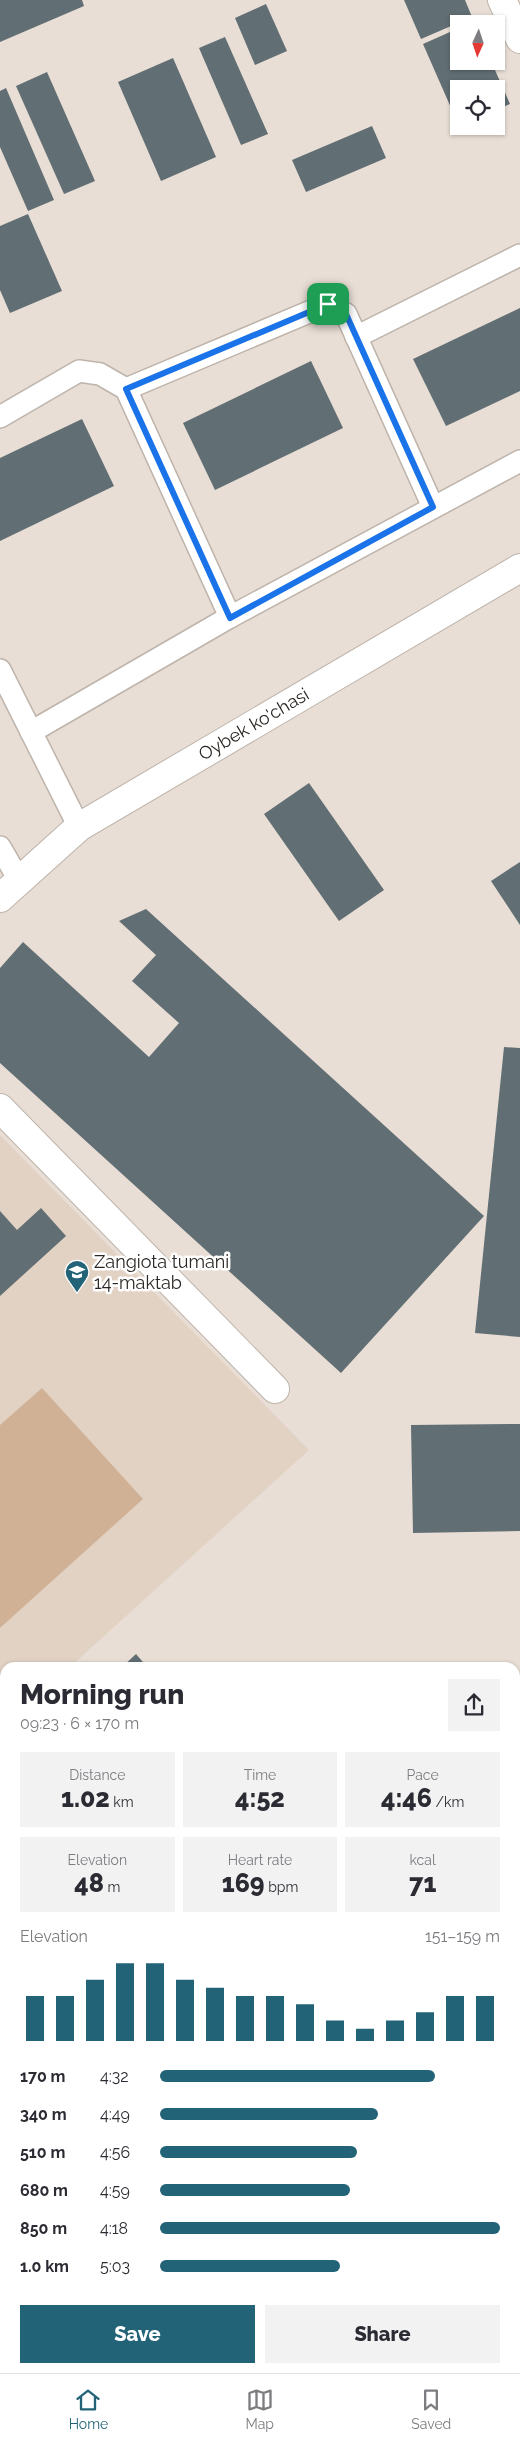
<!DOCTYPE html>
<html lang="en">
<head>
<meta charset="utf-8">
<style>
	body { margin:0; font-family:Raleway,sans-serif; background:#f2f2f3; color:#2b2b33; height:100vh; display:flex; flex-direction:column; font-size:19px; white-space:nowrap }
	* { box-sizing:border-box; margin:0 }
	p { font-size:16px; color:#7c7c81 }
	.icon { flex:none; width:28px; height:28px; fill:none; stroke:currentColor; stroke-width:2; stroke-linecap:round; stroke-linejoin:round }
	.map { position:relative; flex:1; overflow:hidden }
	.details { position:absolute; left:0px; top:1662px; width:520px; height:711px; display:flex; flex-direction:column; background:#fff; border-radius:15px 15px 0 0; box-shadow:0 1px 4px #0004 }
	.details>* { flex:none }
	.needle { width:32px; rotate:183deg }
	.buttons { position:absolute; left:450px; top:15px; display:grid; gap:10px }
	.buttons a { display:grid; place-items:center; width:55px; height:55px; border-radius:0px; background:#fff; box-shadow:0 1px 4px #0004; font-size:25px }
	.pin { position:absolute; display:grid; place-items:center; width:42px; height:42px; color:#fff; margin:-21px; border-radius:10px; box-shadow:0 2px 8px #0006 }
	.round { display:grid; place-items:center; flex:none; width:52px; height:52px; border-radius:0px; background:#f2f2f3 }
	.headline { display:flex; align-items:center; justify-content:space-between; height:85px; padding:0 20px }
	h1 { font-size:28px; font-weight:800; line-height:38px }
	.figures { display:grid; grid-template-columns:repeat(3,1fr); gap:8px; height:85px; padding:5px 20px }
	.figures div { display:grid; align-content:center; border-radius:0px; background:#f2f2f3; text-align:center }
	.figures b { font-size:25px; font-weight:800 }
	.figures small { font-size:14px; font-weight:400 }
	.figures p { font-size:14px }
	.chart { height:140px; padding:10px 20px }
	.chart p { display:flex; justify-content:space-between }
	.chart svg { width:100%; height:90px; margin-top:5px; stroke:#236378; stroke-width:6 }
	.cta { display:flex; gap:10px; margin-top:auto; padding:10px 20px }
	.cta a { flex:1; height:58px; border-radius:0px; background:#236378; color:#fff; font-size:20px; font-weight:800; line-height:58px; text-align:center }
	.cta a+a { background:#f2f2f3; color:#2b2b33 }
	ul { padding:0 20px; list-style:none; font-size:16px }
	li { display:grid; grid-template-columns:80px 60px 1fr; align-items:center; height:38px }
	li i { height:12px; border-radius:6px; background:#236378 }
	.tabs { display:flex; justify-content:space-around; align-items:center; height:70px; border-top:1px solid #e1e1e2; background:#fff; font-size:14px; color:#7c7c81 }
	.tabs a { display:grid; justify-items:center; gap:2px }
	.tabs .on { color:#236378 }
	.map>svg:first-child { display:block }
	.built { fill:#e2d2c4 }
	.green { fill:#d0b195 }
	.building { fill:#616e73 }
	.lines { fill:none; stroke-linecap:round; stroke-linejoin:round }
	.service-casing { stroke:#beb4ab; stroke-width:24 }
	.minor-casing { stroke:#beb4ab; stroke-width:30 }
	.path { stroke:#a8a099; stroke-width:3; stroke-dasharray:4 4; stroke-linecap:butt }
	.service { stroke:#fff; stroke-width:21 }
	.minor { stroke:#fff; stroke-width:28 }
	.route-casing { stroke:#fff; stroke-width:10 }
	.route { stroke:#1a73e8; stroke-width:6 }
	.labels { text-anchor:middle; stroke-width:5; stroke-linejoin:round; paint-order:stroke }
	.street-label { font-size:18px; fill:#2b2724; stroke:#fff }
	.poi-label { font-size:18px; fill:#2b2724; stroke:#fff; text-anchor:start }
</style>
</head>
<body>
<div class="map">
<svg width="520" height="2373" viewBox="0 0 520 2373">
	<rect width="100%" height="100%" fill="#e8ded5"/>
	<polygon class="built" points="0,1135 309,1450 70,1667 5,1668 5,1727 0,1731"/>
	<polygon class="green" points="42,1388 143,1499 0,1628 0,1425"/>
	<g class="building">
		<polygon points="0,0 82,0 84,6 0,42"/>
		<polygon points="404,0 465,0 472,17 421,39"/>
		<polygon points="266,4 287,51 255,65 235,18"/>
		<polygon points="459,28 459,61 491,61 510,104 496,110 496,89 459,89 459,126 423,44"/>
		<polygon points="225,37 268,134 241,145 199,48"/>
		<polygon points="173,58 216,157 161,181 118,82"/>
		<polygon points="47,72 95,181 64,194 16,86"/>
		<polygon points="6,88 54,200 28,211 0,147 0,91"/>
		<polygon points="372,126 386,158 306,192 292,160"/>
		<polygon points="28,214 62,291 10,313 0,290 0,226"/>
		<polygon points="520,308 520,391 446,426 413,359"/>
		<polygon points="311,361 343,428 215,490 183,423"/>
		<polygon points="82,419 114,486 0,541 0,458"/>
		<polygon points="309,783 384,890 339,921 264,814"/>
		<polygon points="520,862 520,925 491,881"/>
		<polygon points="146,909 484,1216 341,1373 0,1063 0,968 23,942 149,1057 179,1023 132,981 156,955 119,921"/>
		<polygon points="504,1047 520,1048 520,1337 475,1333"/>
		<polygon points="41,1208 66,1236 0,1296 0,1211 17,1230"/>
		<polygon points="520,1424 520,1531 413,1533 411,1425"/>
		<polygon points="136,1654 148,1668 121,1668"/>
		<polygon points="5,1774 5,1866 0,1861 0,1778"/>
		<polygon points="0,1900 5,1905 5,1922 0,1927"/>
		<polygon points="5,2017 5,2103 0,2097 0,2021"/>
		<polygon points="515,2020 520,2025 520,2084 515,2088"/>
		<polygon points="515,2231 520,2236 520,2323 515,2328"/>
		<polygon points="0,2290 5,2295 5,2361 2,2363 0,2361"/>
	</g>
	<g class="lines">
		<g class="service-casing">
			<g id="service">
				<polyline points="356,337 520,255"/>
				<polyline points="126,389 328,304 346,314 433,507"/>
				<polyline points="0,417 79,371 100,374 126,389 230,617 31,732"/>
				<polyline points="230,617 520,461"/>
				<polyline points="0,670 79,827"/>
				<polyline points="0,847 19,880"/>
				<polyline points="515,2142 520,2137"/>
				<polyline points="0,2243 5,2248"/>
				<polyline points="112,2369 116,2373"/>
				<polyline points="354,2369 357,2373"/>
			</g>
		</g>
		<g class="minor-casing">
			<g id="minor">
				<polyline points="502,0 520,39"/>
				<path id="s1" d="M0,898L79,827L520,568"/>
				<polyline points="0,1108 275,1389"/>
			</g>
		</g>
		<polyline class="path" points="317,2373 321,2369"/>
		<use href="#service" class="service"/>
		<use href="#minor" class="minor"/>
	</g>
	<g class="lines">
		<g class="route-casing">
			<polygon id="route" points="328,304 346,314 433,507 230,618 126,389"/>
		</g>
		<use href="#route" class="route"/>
	</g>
	<defs>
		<g id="school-pin" transform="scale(1.25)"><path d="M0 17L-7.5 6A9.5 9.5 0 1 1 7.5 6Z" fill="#236378" stroke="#fff"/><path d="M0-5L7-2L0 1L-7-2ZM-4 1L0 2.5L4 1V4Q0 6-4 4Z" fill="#fff"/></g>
	</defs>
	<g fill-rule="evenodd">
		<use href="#school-pin" x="77" y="1272"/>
	</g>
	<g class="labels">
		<g class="street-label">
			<text dy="6" stroke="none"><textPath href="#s1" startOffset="309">Oybek ko'chasi</textPath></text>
		</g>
		<g class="poi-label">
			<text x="94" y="1268">Zangiota tumani<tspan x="94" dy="21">14-maktab</tspan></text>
		</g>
	</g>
</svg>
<div class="buttons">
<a><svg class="needle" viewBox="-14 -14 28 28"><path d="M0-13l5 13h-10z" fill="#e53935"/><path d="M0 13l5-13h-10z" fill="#7c7c81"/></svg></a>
<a><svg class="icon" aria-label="locate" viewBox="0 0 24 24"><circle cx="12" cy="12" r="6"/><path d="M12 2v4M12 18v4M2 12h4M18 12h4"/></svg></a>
</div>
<div class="pin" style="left:328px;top:304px;background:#1e9e55"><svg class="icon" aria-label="arrive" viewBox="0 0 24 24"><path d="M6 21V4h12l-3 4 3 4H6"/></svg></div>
<section class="details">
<div class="headline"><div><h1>Morning run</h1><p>09:23 · 6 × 170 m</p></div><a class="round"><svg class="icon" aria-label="share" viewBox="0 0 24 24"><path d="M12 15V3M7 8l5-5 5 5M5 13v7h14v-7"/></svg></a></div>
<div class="figures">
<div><p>Distance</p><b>1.02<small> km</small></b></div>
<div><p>Time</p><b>4:52</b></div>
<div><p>Pace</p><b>4:46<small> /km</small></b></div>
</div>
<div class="figures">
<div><p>Elevation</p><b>48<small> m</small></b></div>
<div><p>Heart rate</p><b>169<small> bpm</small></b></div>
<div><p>kcal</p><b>71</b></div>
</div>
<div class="chart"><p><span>Elevation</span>151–159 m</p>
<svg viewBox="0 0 160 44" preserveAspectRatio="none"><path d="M5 44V22M15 44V22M25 44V14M35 44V6M45 44V6M55 44V14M65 44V18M75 44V22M85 44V22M95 44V26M105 44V34M115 44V38M125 44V34M135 44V30M145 44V22M155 44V22"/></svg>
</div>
<ul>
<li><b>170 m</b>4:32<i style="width:81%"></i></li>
<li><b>340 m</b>4:49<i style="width:64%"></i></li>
<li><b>510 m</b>4:56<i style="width:58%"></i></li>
<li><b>680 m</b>4:59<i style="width:56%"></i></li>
<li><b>850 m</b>4:18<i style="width:100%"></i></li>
<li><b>1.0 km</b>5:03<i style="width:53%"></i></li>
</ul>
<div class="cta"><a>Save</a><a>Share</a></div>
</section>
</div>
<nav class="tabs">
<a class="on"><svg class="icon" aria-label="home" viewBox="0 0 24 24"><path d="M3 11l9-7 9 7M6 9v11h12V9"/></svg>Home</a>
<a><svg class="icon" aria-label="map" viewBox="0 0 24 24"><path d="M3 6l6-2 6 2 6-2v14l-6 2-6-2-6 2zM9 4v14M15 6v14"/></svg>Map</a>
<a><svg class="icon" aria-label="saved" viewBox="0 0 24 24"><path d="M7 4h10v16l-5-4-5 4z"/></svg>Saved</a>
</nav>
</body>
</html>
